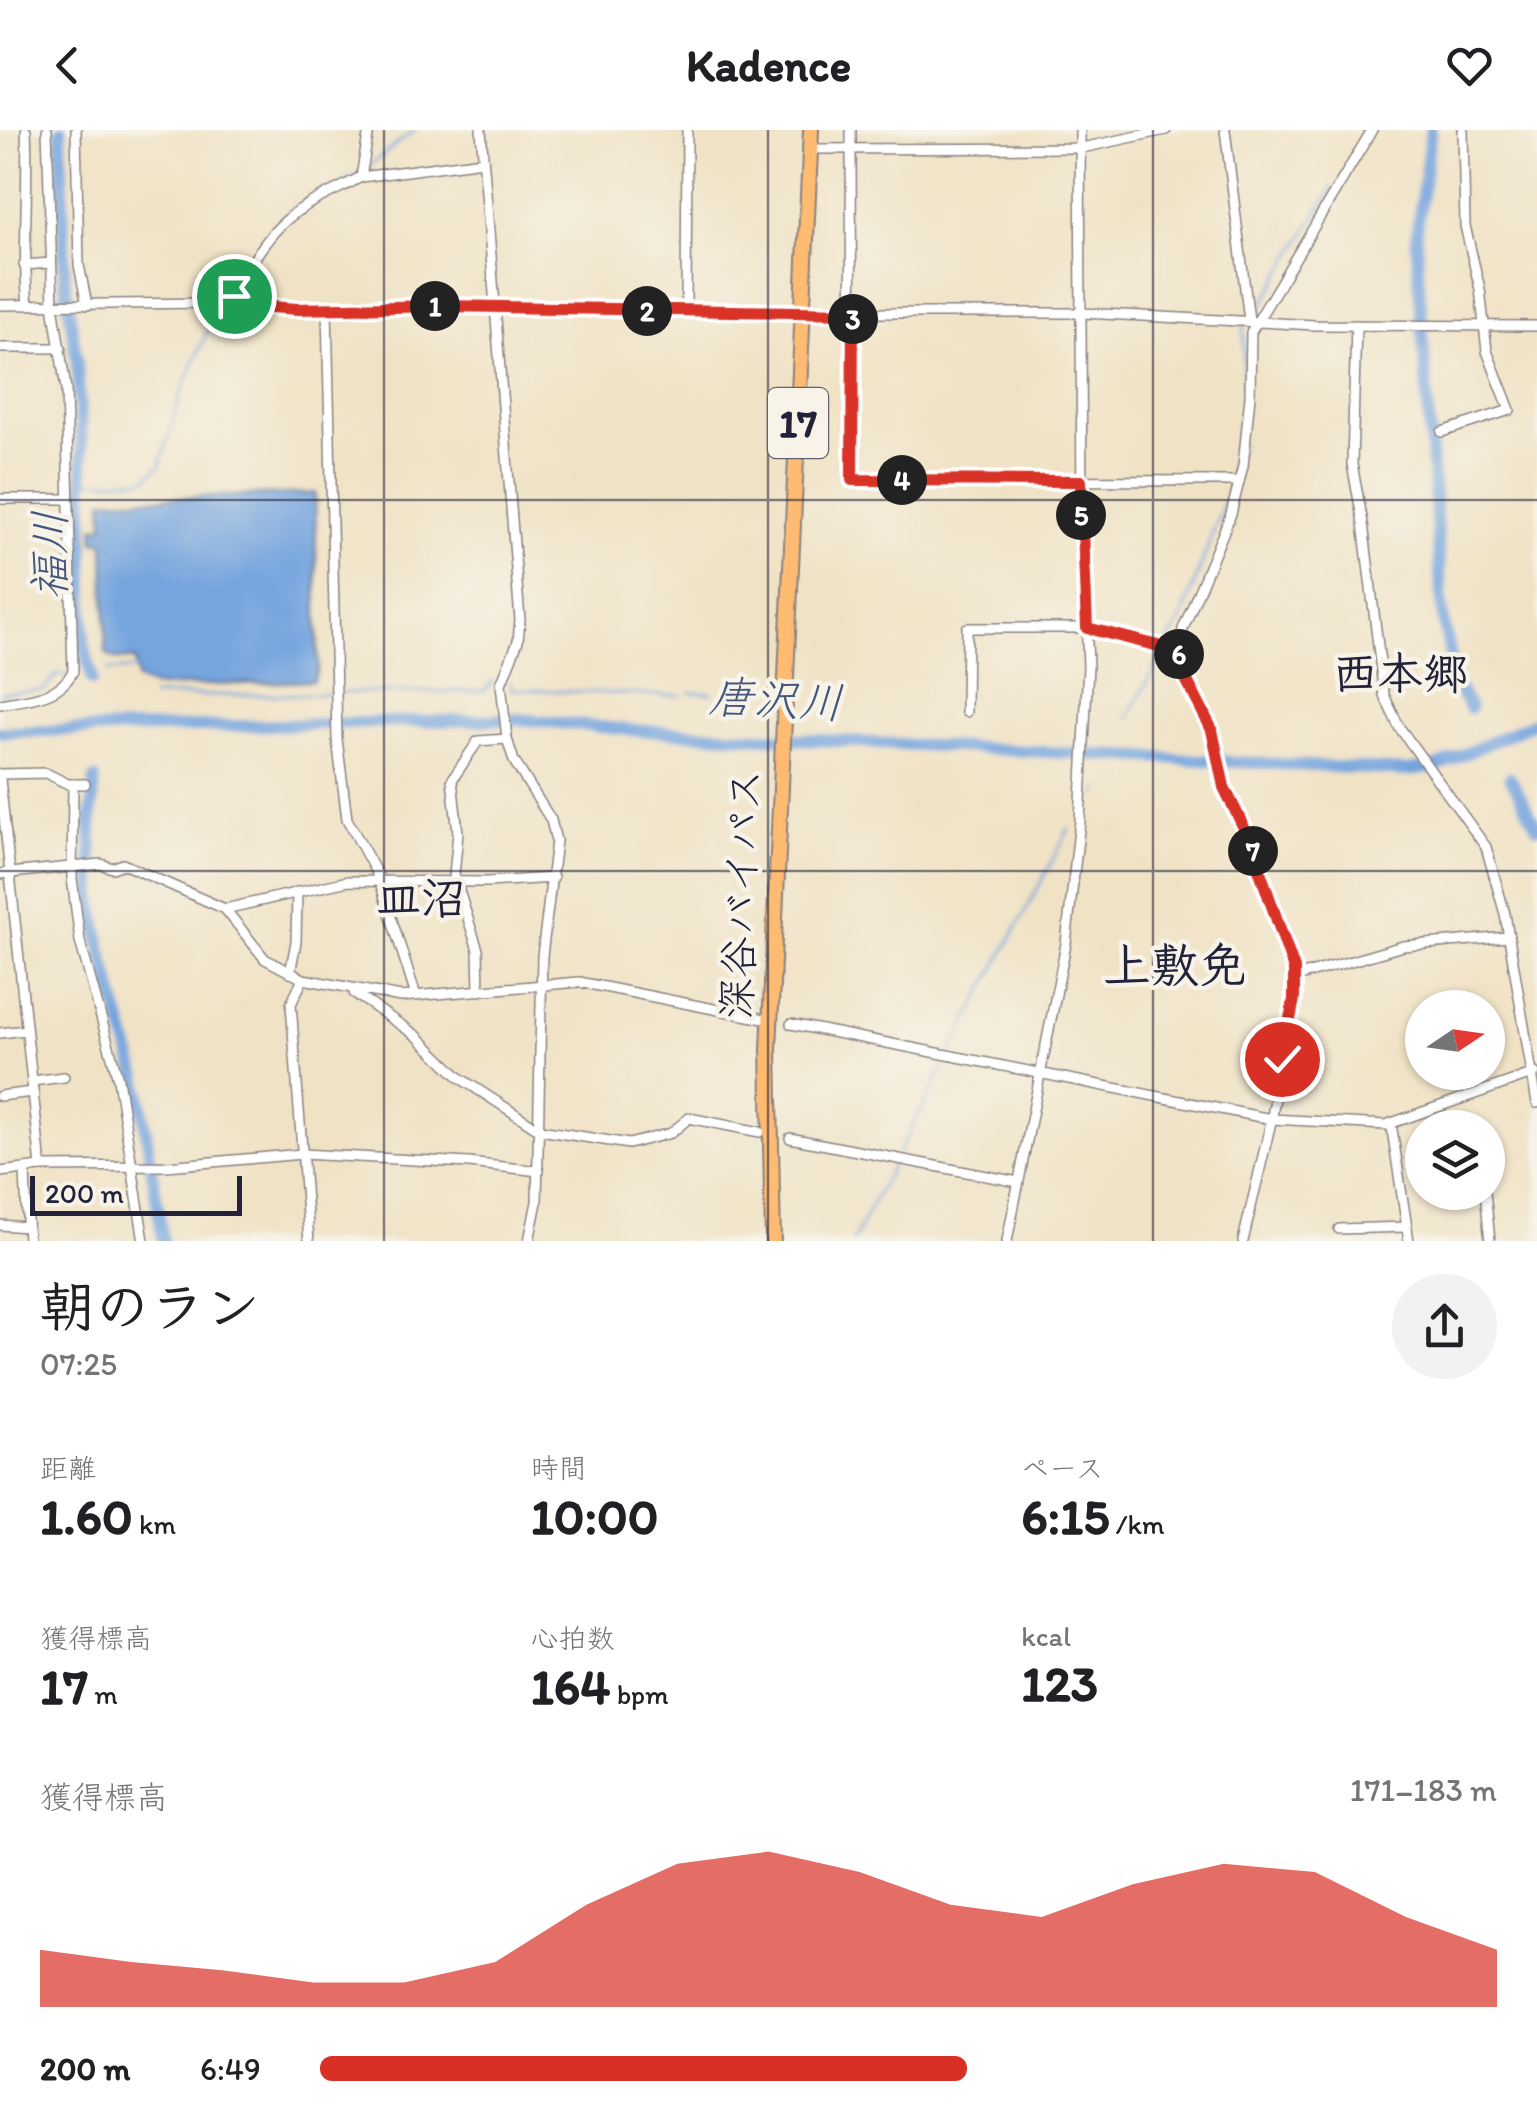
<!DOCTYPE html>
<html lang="ja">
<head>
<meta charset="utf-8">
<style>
	body { margin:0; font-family:Itim,"Klee One",sans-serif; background:#f2f2f2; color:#202124; height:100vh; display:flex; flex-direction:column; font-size:38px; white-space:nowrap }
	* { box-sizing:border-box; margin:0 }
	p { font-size:32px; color:#757577 }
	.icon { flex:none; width:55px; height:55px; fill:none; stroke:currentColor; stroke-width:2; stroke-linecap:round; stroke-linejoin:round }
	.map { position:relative; height:1111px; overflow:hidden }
	.sheet { display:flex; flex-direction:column; background:#fff; flex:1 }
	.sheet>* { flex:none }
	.needle { width:65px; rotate:77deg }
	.buttons { position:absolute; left:1405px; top:860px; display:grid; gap:20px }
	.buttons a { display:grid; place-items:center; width:100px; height:100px; border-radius:50%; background:#fff; box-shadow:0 2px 8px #0004; font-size:50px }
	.scale { position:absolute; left:30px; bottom:25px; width:212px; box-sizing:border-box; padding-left:10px; border:5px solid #22223b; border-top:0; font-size:28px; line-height:35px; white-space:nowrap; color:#22223b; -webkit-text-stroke:8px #f7f3e8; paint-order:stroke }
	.pin { position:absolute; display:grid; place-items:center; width:85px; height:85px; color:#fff; margin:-42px; border:5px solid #fff; border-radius:50%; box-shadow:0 2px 10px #0007 }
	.km { position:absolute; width:50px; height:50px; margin:-25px; border-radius:50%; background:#222; color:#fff; font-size:28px; line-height:50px; text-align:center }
	.round { display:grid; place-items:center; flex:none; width:105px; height:105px; border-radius:52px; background:#f2f2f2 }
	.head { display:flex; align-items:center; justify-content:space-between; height:170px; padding:0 40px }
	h1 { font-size:55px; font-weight:800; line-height:75px }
	.metrics { display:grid; grid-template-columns:repeat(3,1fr); gap:15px; height:170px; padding:10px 40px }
	.metrics div { display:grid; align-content:center }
	.metrics b { font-size:50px; font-weight:800 }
	.metrics small { font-size:28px; font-weight:400 }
	.metrics p { font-size:28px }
	.chart { height:280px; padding:20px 40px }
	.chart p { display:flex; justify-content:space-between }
	.chart svg { width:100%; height:180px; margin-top:10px; fill:#d93025; opacity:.7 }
	ul { padding:0 40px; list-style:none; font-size:32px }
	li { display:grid; grid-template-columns:160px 120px 1fr; align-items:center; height:75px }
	li i { height:25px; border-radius:12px; background:#d93025 }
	header { display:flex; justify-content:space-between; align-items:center; height:130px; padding:0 40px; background:#fff; font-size:45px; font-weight:800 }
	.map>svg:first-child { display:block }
	.water { fill:#74a4de; stroke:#4b638c; stroke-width:2.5 }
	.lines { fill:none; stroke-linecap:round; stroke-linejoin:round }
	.stream { stroke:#74a4de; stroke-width:2.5 }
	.river { stroke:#74a4de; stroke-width:12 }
	.minor-casing { stroke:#898280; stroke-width:12 }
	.highway-casing { stroke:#898280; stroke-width:18 }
	.minor { stroke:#fff; stroke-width:9 }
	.highway { stroke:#febb71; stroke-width:14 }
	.route-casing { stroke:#fff; stroke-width:20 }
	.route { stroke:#d93025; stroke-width:12 }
	.grid { fill:none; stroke:#22223b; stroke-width:2.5; stroke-opacity:0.55 }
	.labels { text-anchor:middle; stroke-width:9; stroke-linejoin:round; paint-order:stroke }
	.shield { fill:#f7f3e8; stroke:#62616f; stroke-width:2.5 }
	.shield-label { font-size:40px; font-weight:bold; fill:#22223b }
	.street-label { font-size:42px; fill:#22223b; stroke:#f7f3e8 }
	.water-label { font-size:45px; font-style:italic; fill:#43567c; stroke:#f7f3e8 }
	.neighbourhood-label { font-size:45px; font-weight:bold; fill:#22223b; stroke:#f7f3e8 }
	.quarter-label { font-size:48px; font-weight:bold; fill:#22223b; stroke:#f7f3e8 }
</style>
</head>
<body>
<header><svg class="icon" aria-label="back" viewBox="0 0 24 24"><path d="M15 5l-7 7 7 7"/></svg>Kadence<svg class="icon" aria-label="heart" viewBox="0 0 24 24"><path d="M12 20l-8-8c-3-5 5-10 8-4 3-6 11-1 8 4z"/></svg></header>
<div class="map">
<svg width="1537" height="1111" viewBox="0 0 1537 1111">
	<rect width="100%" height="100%" fill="#f7f3e8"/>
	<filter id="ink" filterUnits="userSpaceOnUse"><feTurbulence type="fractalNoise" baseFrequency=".01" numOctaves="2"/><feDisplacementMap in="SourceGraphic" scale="20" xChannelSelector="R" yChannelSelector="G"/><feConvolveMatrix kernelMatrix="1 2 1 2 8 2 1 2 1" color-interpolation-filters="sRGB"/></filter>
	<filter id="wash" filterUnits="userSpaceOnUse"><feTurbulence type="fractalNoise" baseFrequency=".0048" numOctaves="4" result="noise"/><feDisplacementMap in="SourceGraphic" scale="40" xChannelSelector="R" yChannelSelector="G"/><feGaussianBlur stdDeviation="2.25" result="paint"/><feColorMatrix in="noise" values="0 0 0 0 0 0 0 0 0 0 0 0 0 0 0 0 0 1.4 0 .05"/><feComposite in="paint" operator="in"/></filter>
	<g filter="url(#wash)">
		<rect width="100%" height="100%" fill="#f0e2c5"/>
		<polygon class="water" points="315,363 318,538 313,551 154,557 137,550 135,530 114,529 106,523 104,412 94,411 94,397 104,396 103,370"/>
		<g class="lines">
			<g class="stream">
				<polyline points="365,39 415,0"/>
				<polyline points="344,51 356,45"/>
				<polyline points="273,97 297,76"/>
				<polyline points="226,169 238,149"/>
				<polyline points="1255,187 1333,57"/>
				<polyline points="1230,345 1243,267 1244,194"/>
				<polyline points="1232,349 1241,313"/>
				<polyline points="84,351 94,351"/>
				<polyline points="101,351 145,349 160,336 180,266 204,208 221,178"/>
				<polyline points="108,541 138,539"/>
				<polyline points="86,544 97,541"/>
				<polyline points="511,552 511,559 681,566"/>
				<polyline points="689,562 713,563"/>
				<polyline points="0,563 44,560 56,545 66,545"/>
				<polyline points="341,563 484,561 493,552"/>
				<polyline points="152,566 330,564"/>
				<polyline points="1128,588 1181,490 1230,356"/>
				<polyline points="1096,665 1100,659"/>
				<polyline points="951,922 1069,699"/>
				<polyline points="898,1024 947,931"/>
				<polyline points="853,1111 893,1033"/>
			</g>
			<g class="river">
				<polyline points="61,0 65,151 77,232 83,334 84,513 92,550"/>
				<polyline points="1431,0 1416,107 1443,490 1456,554 1470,578"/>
				<polyline points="0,602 518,589 631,600 1408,641 1436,637 1537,591"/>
				<polyline points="1510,647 1537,697"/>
				<polyline points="95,649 91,688 93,774 103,826 138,950 163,1111"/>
			</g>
		</g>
	</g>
	<g filter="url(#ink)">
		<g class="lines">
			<g class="minor-casing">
				<g id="minor">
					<path d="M26,0C29,58 22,117 28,175"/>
					<polyline points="76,0 79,135 87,175"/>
					<polyline points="369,0 361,47 483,31"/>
					<polyline points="481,0 520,490 518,511 501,554 507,609 514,631 551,690 556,711 542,826 537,1072 529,1111"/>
					<polyline points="851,0 852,350 1239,351"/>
					<polyline points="1225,0 1249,190"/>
					<polyline points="810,19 1082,18 1166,0"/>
					<polyline points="24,135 51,133"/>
					<path d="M231,173C243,145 265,106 290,87C310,70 338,60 361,47"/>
					<polyline points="0,175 219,173 297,179 441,175 787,183 1083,183 1315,195 1537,196"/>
					<polyline points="327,179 337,609 347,689 378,746 416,866"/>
					<polyline points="686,181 687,0"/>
					<polyline points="1356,195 1352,334 1363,393 1384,565 1399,597 1486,717 1505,784 1537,973"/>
					<polyline points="0,218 61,218"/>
					<polyline points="1442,302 1510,280 1487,221 1480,159 1465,96 1463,0"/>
					<polyline points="0,369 68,369"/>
					<path d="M0,574C27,569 60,568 73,541L66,259L53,175L47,0"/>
					<polyline points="966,582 967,498 1094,498 1179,521"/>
					<polyline points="0,644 46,643 68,654 85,654"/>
					<polyline points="0,649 41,1037"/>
					<polyline points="73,654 72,748 80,811 118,949 144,1111"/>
					<polyline points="0,744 101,734 112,738 123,734 225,779 265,829 303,849 401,867 579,852 764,889"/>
					<polyline points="225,779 348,751 487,752 553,748"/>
					<polyline points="290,843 296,812 297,762"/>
					<polyline points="1296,847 1403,816 1508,807"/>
					<polyline points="303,849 291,874 309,1111"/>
					<polyline points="479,861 478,820 454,745 458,703 452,650 478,611 507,609"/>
					<polyline points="354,863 417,906 460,948 540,1000 629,1014 671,1003 689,988 760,1002"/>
					<polyline points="791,894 1271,989 1386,995 1535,943"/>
					<polyline points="0,903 26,900"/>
					<polyline points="32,951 64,947"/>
					<polyline points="0,966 33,962"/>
					<polyline points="1391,993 1409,1111"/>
					<polyline points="790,1008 1018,1052"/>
					<polyline points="25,1041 28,1111"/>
					<polyline points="0,1042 41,1037 167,1036 302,1024 469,1033 539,1041"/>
					<polyline points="1485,1062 1490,1111"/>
					<polyline points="0,1095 27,1097"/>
					<polyline points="1339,1099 1407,1097"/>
					<polyline points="1007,1111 1066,814 1080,691 1088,536 1082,393 1080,0"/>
					<polyline points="1243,1111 1271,992 1296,847 1247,704 1225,657 1212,600 1186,549 1179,521 1183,499 1231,384 1243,336 1250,266 1251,202 1372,0"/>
				</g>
			</g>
			<g class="highway-casing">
				<polyline id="highway" points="773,1111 769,919 811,0"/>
			</g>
			<use href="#minor" class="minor"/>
			<use href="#highway" class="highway"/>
		</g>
	</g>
	<g class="lines" filter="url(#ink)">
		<g class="route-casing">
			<polyline id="route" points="234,166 232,174 297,179 441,176 853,183 852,350 1081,351 1087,498 1179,521 1186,549 1212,600 1224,657 1247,704 1294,839 1294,869 1282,929"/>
		</g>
		<use href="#route" class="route"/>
	</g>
	<path class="grid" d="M384,0V1111M768,0V1111M1153,0V1111M0,370H1537M0,741H1537"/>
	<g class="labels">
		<rect class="shield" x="768" y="258" width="60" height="70" rx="8"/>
		<g class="shield-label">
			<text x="798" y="307">17</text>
		</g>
		<g class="street-label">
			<text transform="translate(740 764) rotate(-88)" y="15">深谷バイパス</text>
		</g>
		<g class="water-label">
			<text transform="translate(49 425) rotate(-90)" y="16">福川</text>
			<text transform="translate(776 569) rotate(3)" y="16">唐沢川</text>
		</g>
		<g class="neighbourhood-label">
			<text x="1400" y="559">西本郷</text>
			<text x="421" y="784">皿沼</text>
		</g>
		<g class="quarter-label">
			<text x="1175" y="852">上敷免</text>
		</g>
	</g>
</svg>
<div class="buttons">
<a><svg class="needle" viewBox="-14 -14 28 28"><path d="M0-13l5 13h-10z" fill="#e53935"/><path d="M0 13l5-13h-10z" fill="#757577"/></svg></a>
<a><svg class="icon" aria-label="layers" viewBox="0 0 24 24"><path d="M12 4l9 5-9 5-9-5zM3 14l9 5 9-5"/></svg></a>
</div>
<div class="scale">200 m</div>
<div class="pin" style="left:234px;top:166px;background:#1e9e55"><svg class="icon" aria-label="arrive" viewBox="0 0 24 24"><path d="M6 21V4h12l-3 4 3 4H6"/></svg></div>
<div class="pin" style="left:1282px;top:929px;background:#d93025"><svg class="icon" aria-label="check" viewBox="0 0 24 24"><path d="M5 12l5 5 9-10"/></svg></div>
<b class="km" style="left:435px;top:176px">1</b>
<b class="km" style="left:647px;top:181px">2</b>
<b class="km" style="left:853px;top:189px">3</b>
<b class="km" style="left:902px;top:350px">4</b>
<b class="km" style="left:1081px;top:385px">5</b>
<b class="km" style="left:1179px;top:524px">6</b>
<b class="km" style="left:1253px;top:721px">7</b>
</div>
<section class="sheet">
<div class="head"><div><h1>朝のラン</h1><p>07:25</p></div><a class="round"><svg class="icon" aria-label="share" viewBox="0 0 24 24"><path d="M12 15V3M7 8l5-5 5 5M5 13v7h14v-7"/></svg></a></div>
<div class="metrics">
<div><p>距離</p><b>1.60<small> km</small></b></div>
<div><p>時間</p><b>10:00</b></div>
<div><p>ペース</p><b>6:15<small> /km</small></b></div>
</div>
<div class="metrics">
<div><p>獲得標高</p><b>17<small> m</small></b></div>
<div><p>心拍数</p><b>164<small> bpm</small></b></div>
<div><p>kcal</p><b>123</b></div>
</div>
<div class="chart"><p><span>獲得標高</span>171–183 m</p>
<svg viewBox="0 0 160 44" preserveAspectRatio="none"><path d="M0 44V30L10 33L20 35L30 38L40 38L50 33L60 19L70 9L80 6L90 11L100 19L110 22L120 14L130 9L140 11L150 22L160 30V44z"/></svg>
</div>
<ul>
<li><b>200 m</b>6:49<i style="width:55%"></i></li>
</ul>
</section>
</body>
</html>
